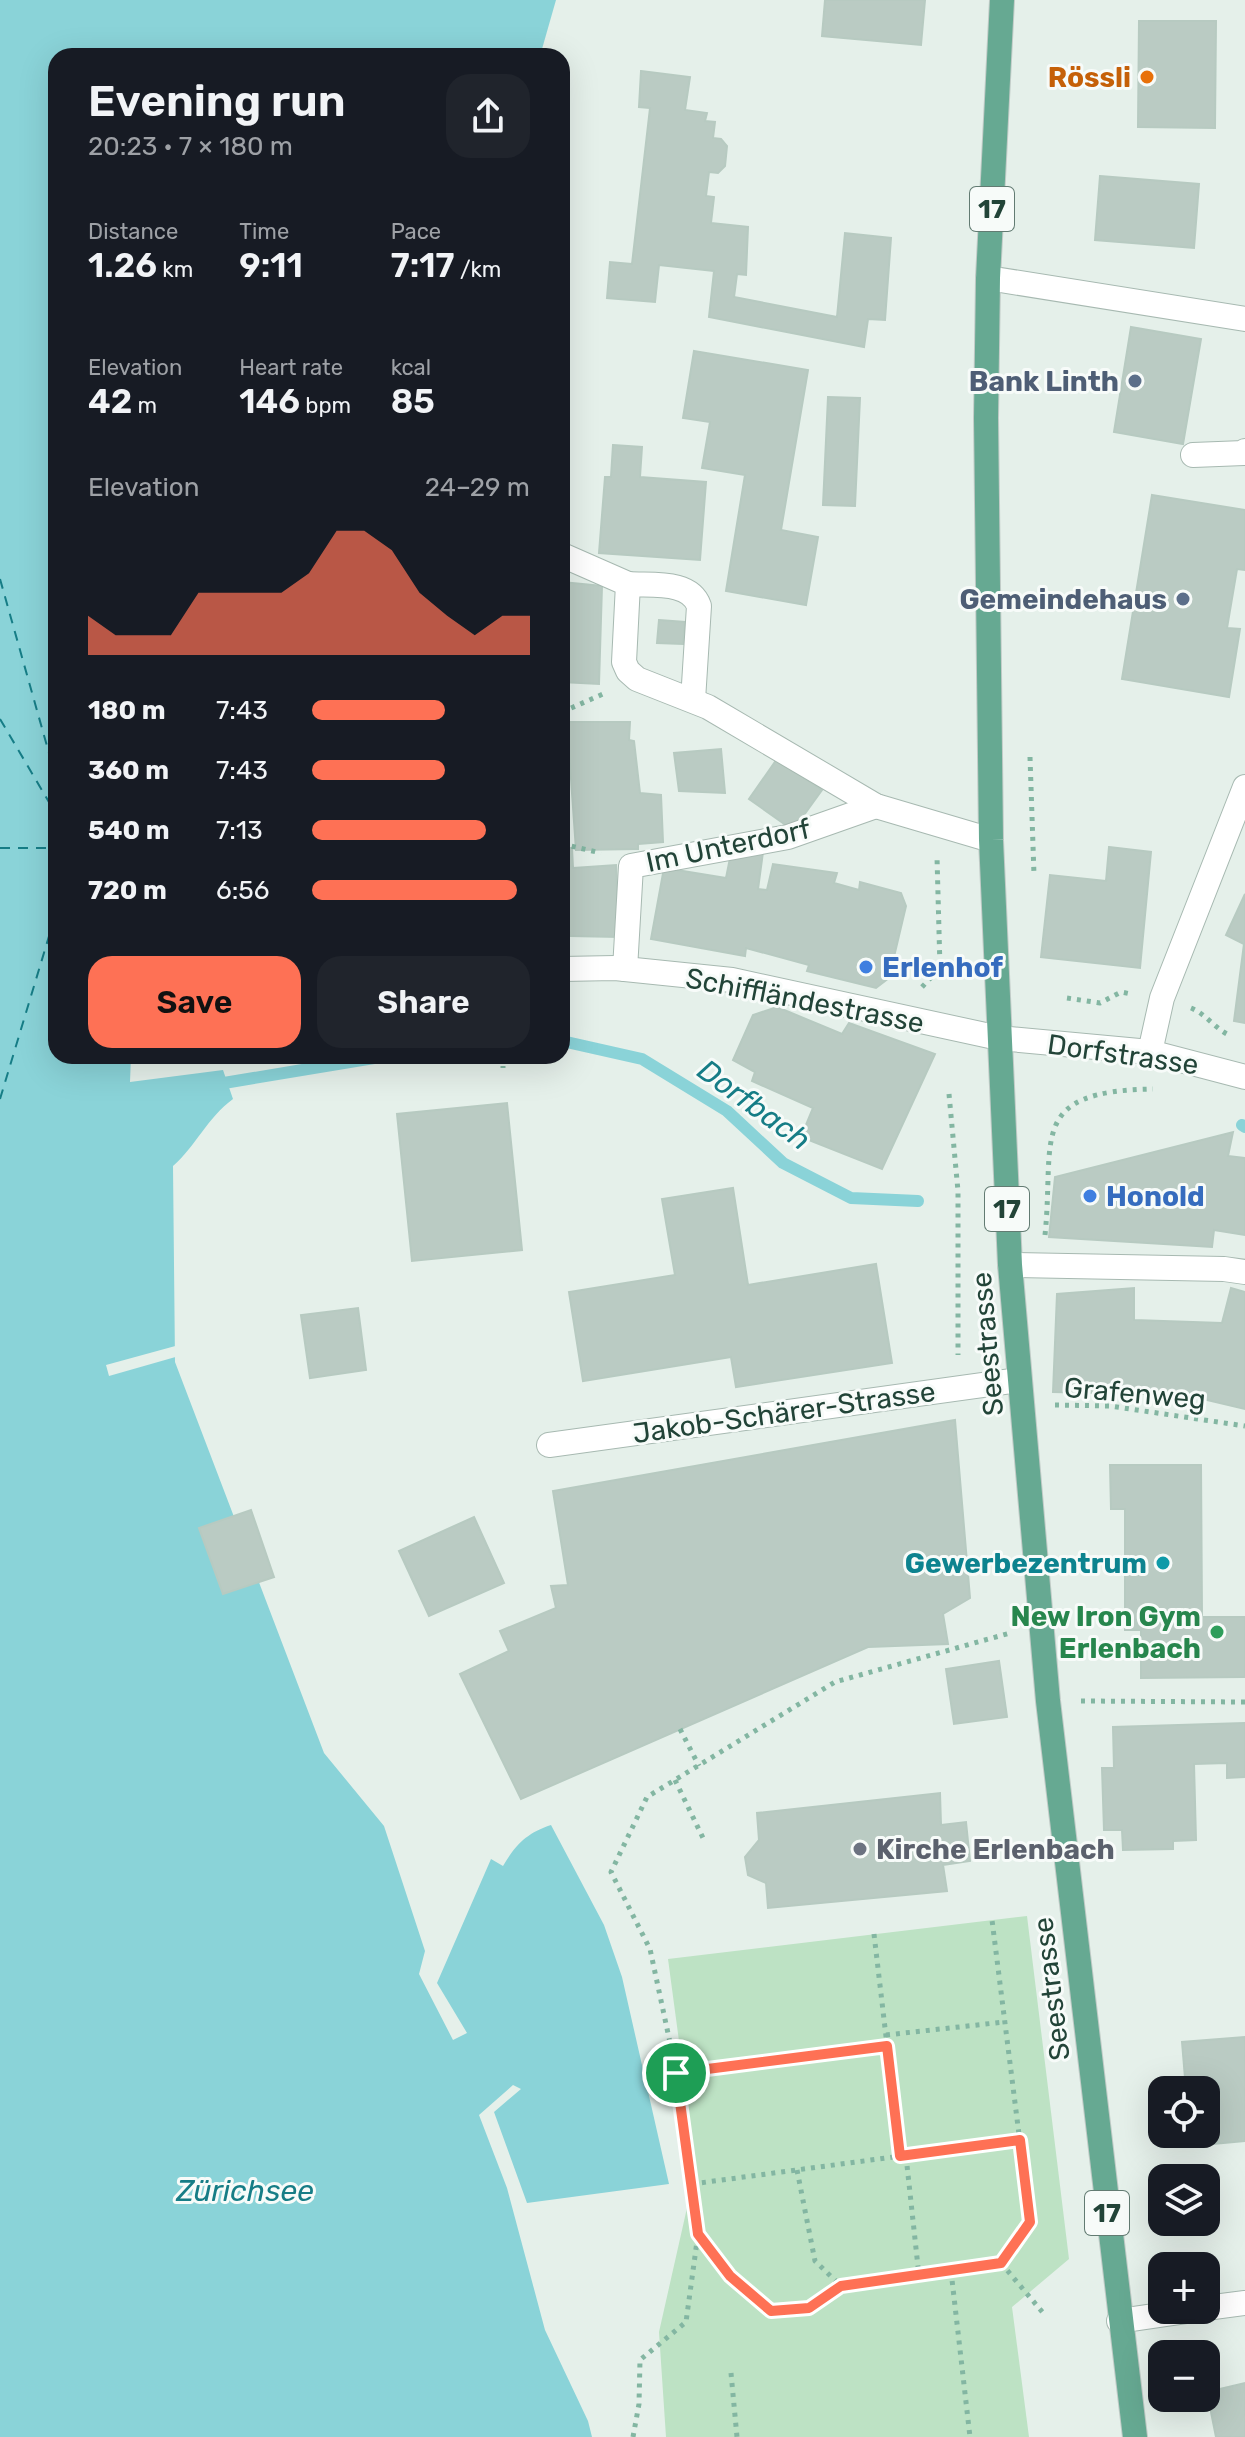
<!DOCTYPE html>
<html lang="en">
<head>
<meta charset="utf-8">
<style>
	body { margin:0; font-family:Rubik,sans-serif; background:#20242c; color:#f1f3f6; height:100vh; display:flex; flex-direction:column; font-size:30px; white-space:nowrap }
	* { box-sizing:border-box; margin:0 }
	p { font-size:26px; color:#9ea1a6 }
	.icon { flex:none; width:44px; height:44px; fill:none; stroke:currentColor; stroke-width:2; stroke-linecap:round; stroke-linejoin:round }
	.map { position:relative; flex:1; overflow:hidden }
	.sheet { position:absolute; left:48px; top:48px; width:522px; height:1016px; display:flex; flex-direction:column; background:#171b24; border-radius:24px; box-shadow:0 8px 32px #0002 }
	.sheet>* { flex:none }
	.controls { position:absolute; left:1148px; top:2076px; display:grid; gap:16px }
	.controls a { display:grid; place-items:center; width:72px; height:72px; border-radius:16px; background:#171b24; box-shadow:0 8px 32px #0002; font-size:40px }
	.pin { position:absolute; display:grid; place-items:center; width:68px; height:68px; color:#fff; margin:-34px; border:4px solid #fff; border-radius:50%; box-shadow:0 2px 8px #0007 }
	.round { display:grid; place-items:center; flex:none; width:84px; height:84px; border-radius:24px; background:#20242c }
	.summary { display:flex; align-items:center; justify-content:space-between; height:136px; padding:0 40px }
	h1 { font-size:44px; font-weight:600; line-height:60px }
	.figures { display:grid; grid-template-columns:repeat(3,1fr); gap:12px; height:136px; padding:8px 40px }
	.figures div { display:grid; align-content:center }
	.figures b { font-size:34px; font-weight:600 }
	.figures small { font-size:22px; font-weight:400 }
	.figures p { font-size:22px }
	.chart { height:224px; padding:16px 40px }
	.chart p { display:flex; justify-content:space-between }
	.chart svg { width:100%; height:144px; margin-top:8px; fill:#fe7155; opacity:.7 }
	.cta { display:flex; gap:16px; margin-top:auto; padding:16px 40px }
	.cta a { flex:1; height:92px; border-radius:24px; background:#fe7155; color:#111; font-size:32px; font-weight:600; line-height:92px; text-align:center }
	.cta a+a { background:#20242c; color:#f1f3f6 }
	ul { padding:0 40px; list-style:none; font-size:26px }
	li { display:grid; grid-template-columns:128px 96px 1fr; align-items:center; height:60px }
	li i { height:20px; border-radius:10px; background:#fe7155 }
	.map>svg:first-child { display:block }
	.green { fill:#bde2c4 }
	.water { fill:#8ad3d8 }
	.pier { fill:#e5f0ea }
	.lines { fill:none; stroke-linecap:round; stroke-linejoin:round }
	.stream { stroke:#8ad3d8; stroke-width:12 }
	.ferry { stroke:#167d86; stroke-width:2; stroke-dasharray:10 8; stroke-linecap:butt }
	.building { fill:#bacbc3; stroke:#b7cac1; stroke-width:2 }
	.minor-casing { stroke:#a7b9b1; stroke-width:26 }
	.major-casing { stroke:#c1cbc7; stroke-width:26 }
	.path { stroke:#83b6a2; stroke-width:5; stroke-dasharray:4 6; stroke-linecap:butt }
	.minor { stroke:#fff; stroke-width:24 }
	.major { stroke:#66a992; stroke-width:24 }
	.route-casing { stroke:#fff; stroke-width:16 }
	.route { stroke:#fe7155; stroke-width:10 }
	.food-dot { fill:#e8710a; stroke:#f7fbf9; stroke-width:3 }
	.service-dot { fill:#5c6f8a; stroke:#f7fbf9; stroke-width:3 }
	.shop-dot { fill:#3f7fe0; stroke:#f7fbf9; stroke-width:3 }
	.culture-dot { fill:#0f9aa8; stroke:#f7fbf9; stroke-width:3 }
	.leisure-dot { fill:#2e9e5b; stroke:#f7fbf9; stroke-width:3 }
	.worship-dot { fill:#6b7280; stroke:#f7fbf9; stroke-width:3 }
	.labels { text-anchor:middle; stroke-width:6; stroke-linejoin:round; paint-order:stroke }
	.shield { fill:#f7fbf9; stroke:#627b72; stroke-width:2 }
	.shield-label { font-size:26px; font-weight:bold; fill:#224438 }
	.food-label { font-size:28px; font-weight:bold; fill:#c56008; stroke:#f7fbf9; text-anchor:end }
	.service-label { font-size:28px; font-weight:bold; fill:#4e5e75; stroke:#f7fbf9; text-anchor:end }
	.street-label { font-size:28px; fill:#224438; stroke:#f7fbf9 }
	.shop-label { font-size:28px; font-weight:bold; fill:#366cbe; stroke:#f7fbf9; text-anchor:start }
	.culture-label { font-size:28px; font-weight:bold; fill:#0d838f; stroke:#f7fbf9; text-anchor:end }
	.leisure-label { font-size:28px; font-weight:bold; fill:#27864d; stroke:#f7fbf9; text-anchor:end }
	.worship-label { font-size:28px; font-weight:bold; fill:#5b616d; stroke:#f7fbf9; text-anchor:start }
	.water-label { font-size:30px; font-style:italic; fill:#167d86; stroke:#f7fbf9 }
</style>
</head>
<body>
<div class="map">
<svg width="1245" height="2437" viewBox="0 0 1245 2437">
	<rect width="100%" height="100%" fill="#e5f0ea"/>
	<polygon class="green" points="1027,1916 1069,2259 1012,2307 1029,2437 666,2437 659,2332 696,2168 668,1959"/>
	<path class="water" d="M0,0H556L540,56H56V1056H131L130,1082L223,1070L233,1099C207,1118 196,1146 173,1166L175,1362L324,1753L384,1826L425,1951L419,1974L453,2040L467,2033L437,1983L491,1859L503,1866C516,1844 527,1833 551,1825L604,1925L622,1977L669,2184L527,2203L494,2112L521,2089L513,2085L479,2115L507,2188L545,2330L588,2421L592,2437H0Z"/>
	<polygon class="pier" points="179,1345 179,1356 109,1376 106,1365"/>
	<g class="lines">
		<g class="stream">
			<polyline points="562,1041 642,1059 727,1111 783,1163 851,1198 918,1201"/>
			<polyline points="212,1085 386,1056"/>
			<polyline points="1242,1125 1245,1127"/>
		</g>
		<g class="ferry">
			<polyline points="0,579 56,778"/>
			<polyline points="0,719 56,814"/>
			<polyline points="0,848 56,848"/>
			<polyline points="0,1099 56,913"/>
		</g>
	</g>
	<g class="building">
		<polygon points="825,0 925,0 921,45 822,36"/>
		<polygon points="1139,21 1216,21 1215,128 1138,127"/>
		<polygon points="641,71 690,77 685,110 707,113 705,121 715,122 713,138 721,139 727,146 725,166 718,173 709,172 706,196 714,197 711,223 748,227 746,275 737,274 734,297 837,317 845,233 891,238 885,320 868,319 864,347 709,317 714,271 659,265 655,302 607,298 610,262 632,264 650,108 639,107"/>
		<polygon points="1100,176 1199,184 1194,248 1095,240"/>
		<polygon points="1131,327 1201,339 1183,444 1114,432"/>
		<polygon points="694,351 808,370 781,530 818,537 806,605 726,591 745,475 702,468 710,422 683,418"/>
		<polygon points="828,397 860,398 855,506 823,505"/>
		<polygon points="613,445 642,447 640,477 706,482 700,560 599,553 605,477 611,477"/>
		<polygon points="1152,495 1245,510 1245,570 1237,569 1227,628 1240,629 1229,697 1122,679"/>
		<polygon points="562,582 602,586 599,684 562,682"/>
		<polygon points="659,620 685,622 683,644 657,643"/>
		<polygon points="567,722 630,722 629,740 634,741 640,793 661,795 663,842 638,844 638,849 576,850"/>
		<polygon points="721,749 725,793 679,791 674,753"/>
		<polygon points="777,759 822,790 793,830 749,799"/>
		<polygon points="1109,847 1151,852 1140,968 1041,957 1050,875 1106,881"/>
		<polygon points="562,848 572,848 573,868 616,865 619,937 570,936 569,930 562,931"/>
		<polygon points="763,852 758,889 767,890 773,864 837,873 834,883 859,890 860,882 901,893 906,906 889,978 876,988 807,971 809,965 746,948 745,956 651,939 664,868 726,878 730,858"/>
		<polygon points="1245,894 1245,1023 1234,1021 1244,944 1226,935"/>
		<polygon points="777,1007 842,1034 849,1023 935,1054 882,1169 801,1137 813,1108 752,1081 755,1072 733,1060 753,1015"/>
		<polygon points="507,1103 522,1250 412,1261 397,1114"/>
		<polygon points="1233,1132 1228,1156 1245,1158 1245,1235 1214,1230 1212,1247 1049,1237 1055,1177"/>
		<polygon points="733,1188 748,1285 876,1264 892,1363 736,1387 731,1357 583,1381 569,1292 675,1275 662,1199"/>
		<polygon points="1134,1288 1134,1320 1222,1323 1231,1288 1245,1292 1245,1409 1186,1395 1053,1392 1057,1294"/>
		<polygon points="358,1308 366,1370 310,1378 301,1315"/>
		<polygon points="955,1420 970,1598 943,1614 948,1644 868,1647 521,1799 460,1674 509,1651 500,1631 556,1608 551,1586 568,1585 553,1491"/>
		<polygon points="1110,1465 1201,1465 1202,1617 1245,1617 1245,1677 1141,1678 1141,1630 1125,1630 1125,1509 1111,1509"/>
		<polygon points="251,1510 274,1577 223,1594 199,1528"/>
		<polygon points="474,1517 504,1583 429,1616 399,1551"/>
		<polygon points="999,1661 1007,1717 954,1724 946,1669"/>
		<polygon points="1245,1723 1245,1777 1227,1778 1227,1763 1194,1764 1196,1840 1173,1841 1173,1849 1123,1850 1122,1830 1104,1830 1102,1768 1114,1768 1113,1727"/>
		<polygon points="940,1793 941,1825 966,1822 970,1861 943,1865 947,1891 768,1908 766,1883 748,1875 745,1857 759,1840 757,1813"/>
		<polygon points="1245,2037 1245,2141 1192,2146 1191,2134 1206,2134 1206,2090 1186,2090 1182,2042"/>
		<polygon points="1245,2383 1245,2437 1216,2437 1207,2392"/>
	</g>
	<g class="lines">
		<g class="minor-casing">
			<g id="minor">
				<polyline points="988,278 1245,319"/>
				<polyline points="1193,455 1244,453 1245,451"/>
				<polyline points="562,555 628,584 624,662 628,671 637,679 708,707 876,806 991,840"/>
				<path d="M628,584C651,586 690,580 699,606L693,700"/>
				<polyline points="562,969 615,968 732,980 999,1038 1150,1052 1245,1077"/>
				<polyline points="625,969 631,866 788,837 876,806"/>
				<polyline points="1150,1052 1162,998 1245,787"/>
				<polyline points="1010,1265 1224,1269 1245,1272"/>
				<polyline points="549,1445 1019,1380"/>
				<polyline points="1206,2308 1245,2303"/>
				<polyline points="1119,2321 1194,2310"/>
			</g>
		</g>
		<g class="major-casing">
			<polyline id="major" points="1002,0 988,278 986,418 991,840 1010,1265 1048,1701 1135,2437"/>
		</g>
		<g class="path">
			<polyline points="562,712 603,694"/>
			<polyline points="1030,757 1034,875"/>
			<polyline points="562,844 601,853"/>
			<polyline points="922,987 940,968 937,857"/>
			<polyline points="1067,998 1100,1003 1121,992 1131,994"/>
			<path d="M1191,1008C1206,1014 1215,1029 1231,1036"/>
			<polyline points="503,1056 503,1068"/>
			<polyline points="949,1094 958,1191 958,1355"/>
			<path d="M1045,1235C1055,1139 1026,1091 1153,1089"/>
			<polyline points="1055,1405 1110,1406 1245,1426"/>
			<polyline points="1081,1701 1245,1702"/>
			<polyline points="680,1729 699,1766"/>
			<polyline points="675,1780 704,1840"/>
			<polyline points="874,1934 900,2156"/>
			<polyline points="886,2035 1004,2022"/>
			<polyline points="676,2073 887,2046"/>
			<polyline points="906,2156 919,2276"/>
			<polyline points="797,2170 815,2261 841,2286 1001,2263 1030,2222 992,1920"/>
			<polyline points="692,2184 1020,2140"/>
			<polyline points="698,2234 730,2276 771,2311 809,2308 841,2286"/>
			<polyline points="1001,2263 1044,2314"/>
			<polyline points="951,2271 970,2437"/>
			<polyline points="731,2373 737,2437"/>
			<polyline points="633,2437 639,2404 640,2360 686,2322 698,2234 681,2094 650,1949 611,1872 647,1797 835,1682 1010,1633"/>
		</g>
		<use href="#minor" class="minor"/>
		<use href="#major" class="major"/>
	</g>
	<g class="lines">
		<g class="route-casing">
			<polygon id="route" points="887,2046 900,2156 1020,2140 1030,2222 1001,2263 841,2286 809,2308 771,2311 730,2276 698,2234 676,2073"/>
		</g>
		<use href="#route" class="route"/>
	</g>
	<circle class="food-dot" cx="1147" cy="77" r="8"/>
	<g class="service-dot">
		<circle cx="1135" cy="381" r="8"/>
		<circle cx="1183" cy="599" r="8"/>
	</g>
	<g class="shop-dot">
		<circle cx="866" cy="967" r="8"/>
		<circle cx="1090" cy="1196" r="8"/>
	</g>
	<circle class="culture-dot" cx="1163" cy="1563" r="8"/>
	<circle class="leisure-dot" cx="1217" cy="1632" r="8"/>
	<circle class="worship-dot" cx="860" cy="1849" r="8"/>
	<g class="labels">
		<g class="shield">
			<rect x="970" y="187" width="44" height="44" rx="6"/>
			<rect x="985" y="1187" width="44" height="44" rx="6"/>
			<rect x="1085" y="2191" width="44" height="44" rx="6"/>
		</g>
		<g class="shield-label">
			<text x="992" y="218">17</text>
			<text x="1007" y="1218">17</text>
			<text x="1107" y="2222">17</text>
		</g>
		<g class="food-label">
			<text x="1131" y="87">Rössli</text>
		</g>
		<g class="service-label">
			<text x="1119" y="391">Bank Linth</text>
			<text x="1167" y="609">Gemeindehaus</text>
		</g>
		<g class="street-label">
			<text transform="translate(728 845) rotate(-12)" y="10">Im Unterdorf</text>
			<text transform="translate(805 1000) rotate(11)" y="10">Schiffländestrasse</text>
			<text transform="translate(1123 1054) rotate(8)" y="10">Dorfstrasse</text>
			<text transform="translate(987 1344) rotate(-95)" y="10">Seestrasse</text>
			<text transform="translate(1135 1393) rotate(5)" y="10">Grafenweg</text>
			<text transform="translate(784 1412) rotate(-8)" y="10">Jakob-Schärer-Strasse</text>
			<text transform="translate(1051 1989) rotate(-97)" y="10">Seestrasse</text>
		</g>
		<g class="shop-label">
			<text x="882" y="977">Erlenhof</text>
			<text x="1106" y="1206">Honold</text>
		</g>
		<g class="culture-label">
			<text x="1147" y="1573">Gewerbezentrum</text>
		</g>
		<g class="leisure-label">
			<text x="1201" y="1626">New Iron Gym<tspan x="1201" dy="32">Erlenbach</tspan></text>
		</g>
		<g class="worship-label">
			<text x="876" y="1859">Kirche Erlenbach</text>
		</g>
		<g class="water-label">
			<text transform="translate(754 1105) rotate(36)" y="10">Dorfbach</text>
			<text x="245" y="2201">Zürichsee</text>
		</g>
	</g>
</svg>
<div class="controls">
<a><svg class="icon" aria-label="locate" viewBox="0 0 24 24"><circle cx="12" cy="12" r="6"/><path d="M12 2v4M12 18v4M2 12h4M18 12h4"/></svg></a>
<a><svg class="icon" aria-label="layers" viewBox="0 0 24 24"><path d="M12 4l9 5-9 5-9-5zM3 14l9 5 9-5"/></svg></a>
<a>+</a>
<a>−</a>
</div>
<div class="pin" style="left:676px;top:2073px;background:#1e9e55"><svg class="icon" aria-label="arrive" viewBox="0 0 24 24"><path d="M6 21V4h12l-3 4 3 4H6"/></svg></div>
<section class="sheet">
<div class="summary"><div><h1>Evening run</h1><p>20:23 · 7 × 180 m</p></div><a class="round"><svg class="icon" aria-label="share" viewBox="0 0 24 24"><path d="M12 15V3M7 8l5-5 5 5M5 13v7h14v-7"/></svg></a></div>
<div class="figures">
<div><p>Distance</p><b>1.26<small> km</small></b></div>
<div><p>Time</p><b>9:11</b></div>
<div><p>Pace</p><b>7:17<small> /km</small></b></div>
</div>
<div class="figures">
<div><p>Elevation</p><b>42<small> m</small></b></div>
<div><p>Heart rate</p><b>146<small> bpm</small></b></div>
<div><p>kcal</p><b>85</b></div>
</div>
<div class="chart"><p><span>Elevation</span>24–29 m</p>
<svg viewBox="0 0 160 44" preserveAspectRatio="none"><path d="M0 44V32L10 38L20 38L30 38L40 25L50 25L60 25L70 25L80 19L90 6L100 6L110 12L120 25L130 32L140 38L150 32L160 32V44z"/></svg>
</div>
<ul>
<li><b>180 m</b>7:43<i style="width:61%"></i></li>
<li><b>360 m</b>7:43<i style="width:61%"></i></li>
<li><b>540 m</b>7:13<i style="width:80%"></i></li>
<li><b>720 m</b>6:56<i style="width:94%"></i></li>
</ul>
<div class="cta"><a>Save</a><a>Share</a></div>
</section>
</div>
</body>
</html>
